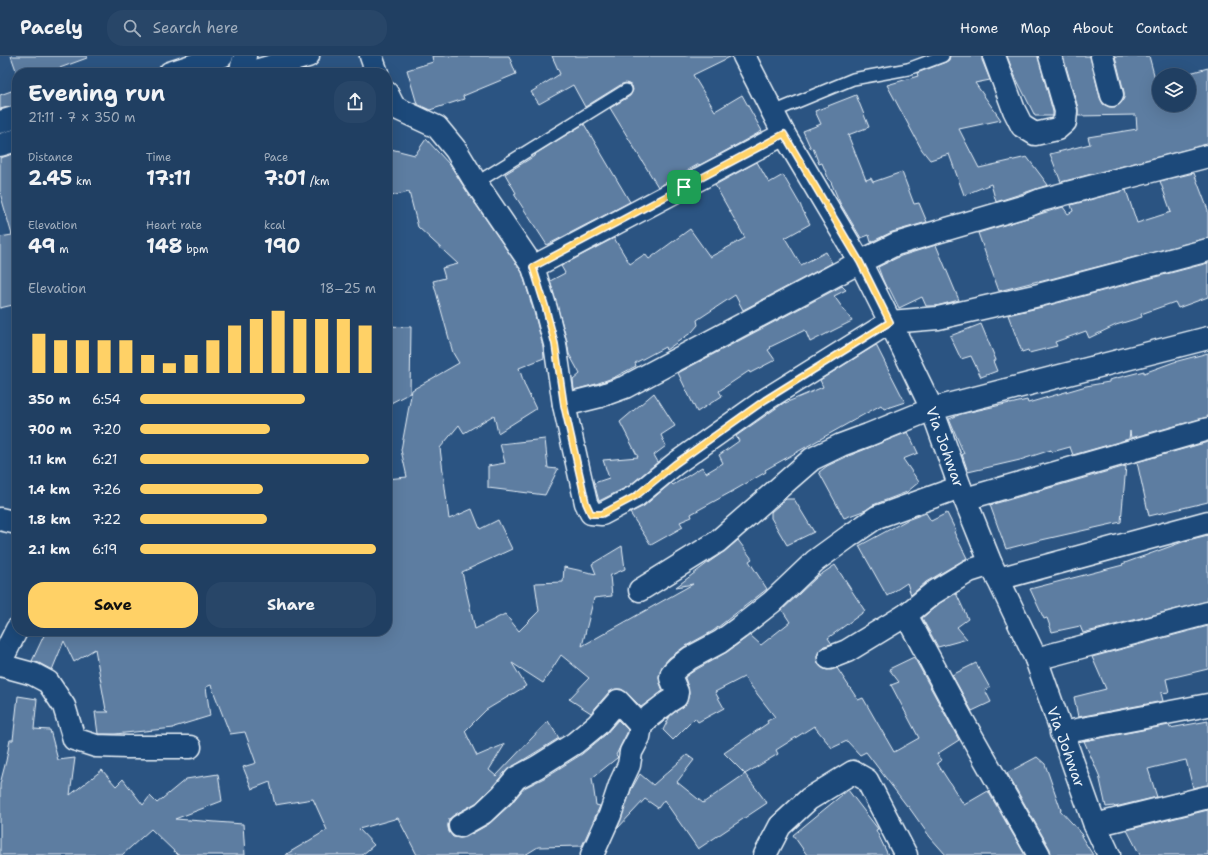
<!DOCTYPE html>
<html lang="en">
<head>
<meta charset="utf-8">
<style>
	body { margin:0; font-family:"Shantell Sans",sans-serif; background:#284668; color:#f1f3f6; height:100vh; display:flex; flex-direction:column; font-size:15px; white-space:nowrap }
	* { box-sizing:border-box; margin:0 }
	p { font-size:13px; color:#a2afbe }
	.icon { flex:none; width:22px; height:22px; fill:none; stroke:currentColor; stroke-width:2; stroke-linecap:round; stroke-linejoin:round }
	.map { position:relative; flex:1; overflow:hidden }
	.side { position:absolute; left:12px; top:12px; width:380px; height:568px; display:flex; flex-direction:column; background:#203f62; border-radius:16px; box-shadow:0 4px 16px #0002,0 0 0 1px #3d5877 }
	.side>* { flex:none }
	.buttons { position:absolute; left:1152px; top:12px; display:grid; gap:8px }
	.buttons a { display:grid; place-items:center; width:44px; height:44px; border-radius:50%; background:#203f62; box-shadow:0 4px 16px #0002,0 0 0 1px #3d5877; font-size:20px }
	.pin { position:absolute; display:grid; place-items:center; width:34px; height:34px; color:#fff; margin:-17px; border-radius:8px; box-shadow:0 2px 6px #0006 }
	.round { display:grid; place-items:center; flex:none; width:42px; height:42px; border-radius:16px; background:#284668 }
	.summary { display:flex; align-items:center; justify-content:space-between; height:68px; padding:0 16px }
	h1 { font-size:22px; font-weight:700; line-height:30px }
	.figures { display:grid; grid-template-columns:repeat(3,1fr); gap:6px; height:68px; padding:4px 16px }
	.figures div { display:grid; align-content:center }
	.figures b { font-size:20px; font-weight:700 }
	.figures small { font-size:11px; font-weight:400 }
	.figures p { font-size:11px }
	.chart { height:112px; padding:8px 16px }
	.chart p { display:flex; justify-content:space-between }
	.chart svg { width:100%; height:72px; margin-top:4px; stroke:#ffd166; stroke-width:6 }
	.primary-button { display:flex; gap:8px; margin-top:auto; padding:8px 16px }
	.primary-button a { flex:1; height:46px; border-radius:16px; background:#ffd166; color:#111; font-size:16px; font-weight:700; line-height:46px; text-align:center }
	.primary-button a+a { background:#284668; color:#f1f3f6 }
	ul { padding:0 16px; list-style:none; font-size:13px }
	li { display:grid; grid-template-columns:64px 48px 1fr; align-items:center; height:30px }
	li i { height:10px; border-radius:5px; background:#ffd166 }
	header { display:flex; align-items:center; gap:24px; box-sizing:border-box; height:56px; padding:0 20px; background:#203f62; border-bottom:1px solid #3d5877 }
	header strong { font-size:19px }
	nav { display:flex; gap:22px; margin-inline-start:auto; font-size:14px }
	.search { width:280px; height:36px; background:#284668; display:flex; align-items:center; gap:10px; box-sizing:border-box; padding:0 14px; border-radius:16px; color:#a2afbe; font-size:15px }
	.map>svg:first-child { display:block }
	.building { fill:#5d7da1; stroke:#e8f1f8 }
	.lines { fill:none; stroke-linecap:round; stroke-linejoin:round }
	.service-casing { stroke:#e8f1f8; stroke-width:14 }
	.minor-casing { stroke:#e8f1f8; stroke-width:25 }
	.tertiary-casing { stroke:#e8f1f8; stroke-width:25 }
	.secondary-casing { stroke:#e8f1f8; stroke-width:25 }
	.trunk-casing { stroke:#e8f1f8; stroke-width:25 }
	.service { stroke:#1f4a7a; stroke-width:11 }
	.minor { stroke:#1f4a7a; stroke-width:22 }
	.tertiary { stroke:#1f4a7a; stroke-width:22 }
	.secondary { stroke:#1f4a7a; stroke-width:22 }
	.trunk { stroke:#1f4a7a; stroke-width:22 }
	.route-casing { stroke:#fff; stroke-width:8 }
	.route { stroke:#ffd166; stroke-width:5 }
	.labels { text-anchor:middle; stroke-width:3; stroke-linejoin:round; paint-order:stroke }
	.street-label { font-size:15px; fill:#e8f1f8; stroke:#1f4a7a }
</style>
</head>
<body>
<header>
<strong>Pacely</strong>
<div class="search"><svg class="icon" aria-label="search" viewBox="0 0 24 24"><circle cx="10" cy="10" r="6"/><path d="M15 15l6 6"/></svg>Search here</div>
<nav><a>Home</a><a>Map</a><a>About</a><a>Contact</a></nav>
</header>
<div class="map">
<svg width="1208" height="799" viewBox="0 0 1208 799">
	<rect width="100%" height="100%" fill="#2b5482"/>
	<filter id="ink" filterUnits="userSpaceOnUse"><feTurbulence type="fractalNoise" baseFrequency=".025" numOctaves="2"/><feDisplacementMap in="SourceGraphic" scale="8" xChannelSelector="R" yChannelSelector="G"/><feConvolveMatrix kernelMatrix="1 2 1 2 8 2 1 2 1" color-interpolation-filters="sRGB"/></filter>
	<g filter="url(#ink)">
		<g class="building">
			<polygon points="11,0 87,0 87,2 46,17 17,17"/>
			<polygon points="432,0 509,0 516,18 463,40 464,43 430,54 417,48 407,14 433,6"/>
			<polygon points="552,0 732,0 693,19 715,55 742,39 762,75 700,109 699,108 658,131 610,52 630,40 633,34 632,30 626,27 622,28 585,51 573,29 539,48 531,36 560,18"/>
			<polygon points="950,0 982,0 982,4 990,24 975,27 1001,64 959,73 979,112 1027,101 1048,129 996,146 991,128 964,139 949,98 930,104 922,94 887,29 918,20 917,17 946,6 949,4"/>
			<polygon points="1007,0 1038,0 1053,56 1053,60 1035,60 1014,18"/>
			<polygon points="1063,0 1090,0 1100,42 1103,48 1109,51 1115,51 1120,48 1124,42 1124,36 1115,0 1149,0 1156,26 1159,25 1159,49 1189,49 1189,19 1182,19 1208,12 1208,88 1061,126 1050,98 1090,88 1088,81 1137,73 1136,59 1078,60 1078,52"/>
			<polygon points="17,33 17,49 0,53 0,39"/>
			<polygon points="856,39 869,71 848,79 866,124 871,122 873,126 902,116 914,148 919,147 927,166 892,176 871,186 869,179 861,182 840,147 830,124 829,124 822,107 819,108 813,92 811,93 803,75 821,68 815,55"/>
			<polygon points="584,68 630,146 547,189 514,138 516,137 505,118 536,99 535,98"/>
			<polygon points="426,83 450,109 466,134 522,216 534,256 543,290 544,302 519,312 525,330 536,353 498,377 494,359 464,377 459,369 440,392 449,463 472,453 480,473 498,464 512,493 462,516 475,573 505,558 519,575 539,555 535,527 563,526 564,511 596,518 592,508 622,490 625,513 609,520 610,520 612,540 594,542 582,590 693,528 676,531 709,506 725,495 738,484 752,503 749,505 767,533 713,575 684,591 669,602 663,609 659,620 660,627 663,635 641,651 627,637 621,633 615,633 609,636 591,657 569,643 589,622 561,599 543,627 512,607 526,630 486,654 465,675 477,700 505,688 489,714 496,720 548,665 559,682 507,714 493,730 476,747 454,759 449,763 448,770 449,776 453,781 460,782 466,781 489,768 511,748 524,732 544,722 582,698 605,679 618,664 628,674 627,677 616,699 618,701 617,702 592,722 596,749 600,750 582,790 538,791 525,799 417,799 398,762 359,773 374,789 362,799 285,799 327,774 313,743 275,749 270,726 252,733 243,711 256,707 245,676 230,678 211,629 206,631 210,660 174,671 174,672 115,678 98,678 95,656 109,656 106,654 95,593 74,606 64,585 52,614 39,607 32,605 46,575 387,575 387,423 407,421 401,394 412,334 459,307 453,297 433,225 445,222 442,212 458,208 418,171 409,136 387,141 387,92 415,99"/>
			<polygon points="17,97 17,248 0,252 0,181 12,179 0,137 0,102"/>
			<polygon points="757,106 769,127 783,119 801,150 801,151 810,168 785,182 801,209 826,196 832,207 743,254 735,239 697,264 698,269 692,276 666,294 665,291 635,307 636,310 615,321 596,328 574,334 573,324 580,318 569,298 567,285 550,225 565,217 561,210 614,182 630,208 645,198 649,203 690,173 710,201 745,182 715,129"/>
			<polygon points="1194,117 1208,154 1208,182 1039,226 1038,225 999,235 978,177 1063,151 1068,158 1073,155 1071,149 1126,134 1137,167 1171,156 1160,125"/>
			<polygon points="936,189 959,244 936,250 926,250 922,241 899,252 889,232 887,233 882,222 878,211 901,200"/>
			<polygon points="1208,207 1208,241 1178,252 1175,246 1141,258 1142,261 1116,269 1089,282 1086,275 1055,286 1057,290 1029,297 1028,294 1022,296 1008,259 1042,251"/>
			<polygon points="842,230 846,234 834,240 852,265 810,286 805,274 770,291 771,292 768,294 775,304 750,317 749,315 719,335 722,340 697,356 678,317"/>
			<polygon points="981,268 996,304 993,305 997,315 981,321 971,300 961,303 950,280"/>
			<polygon points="387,270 411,271 410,337 387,349"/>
			<polygon points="876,289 905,346 884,353 881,349 872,354 765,414 766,416 733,435 691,458 692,461 680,466 683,471 651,489 630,457 644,450 671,427 673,429 702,411 706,417 723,407 719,399 739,385 736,380 785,346 785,347 823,331 820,324"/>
			<polygon points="1208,297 1208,361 1131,382 1130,375 1129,383 1073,399 1070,391 1052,396 1051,394 1020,404 968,416 962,398 964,398 949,363 961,358 1010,347 1010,348 1027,344 1028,347 1086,330 1109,326 1109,324 1144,315 1144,317 1174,306"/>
			<polygon points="654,337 675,370 661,379 666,390 654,399 658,406 629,430 599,445 594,427 609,422 603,404 638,401 620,366"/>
			<polygon points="908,376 918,397 903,403 919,426 907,436 873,449 866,454 844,462 819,416 827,410 846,401"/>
			<polygon points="545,383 548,412 558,413 545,439 488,432 488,410 505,407 500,388"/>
			<polygon points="1208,386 1208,446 1149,460 1137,406"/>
			<polygon points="1126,410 1121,466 1037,485 1006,493 990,449"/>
			<polygon points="786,443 794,443 814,476 787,489 771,462 771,456"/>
			<polygon points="926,457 931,465 947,457 956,475 954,476 967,502 926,526 911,539 907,527 887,540 859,490 907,464"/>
			<polygon points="1208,479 1208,545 1083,577 1080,570 1052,576 1047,562 1044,563 1030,533 1123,509 1122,508 1188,484"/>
			<polygon points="835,509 865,555 828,582 832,588 824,590 819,595 817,600 818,607 821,611 827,614 837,612 858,644 863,642 894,696 919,682 891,629 899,626 889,613 914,601 959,684 937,698 942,704 937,707 964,749 988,735 1025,799 946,799 930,781 908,750 907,750 866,696 860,699 847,685 832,692 814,670 776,694 778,698 745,718 724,697 768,667 767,665 775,661 744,621 715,636 724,652 698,666 695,662 673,684 663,674 670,660 658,670 675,656 683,651 686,648 689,638 688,631 685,622 686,620 697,613 727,596 750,579 761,589 790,566 782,554 817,521"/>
			<polygon points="956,537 968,563 957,571 967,583 938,591 922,562 940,547"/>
			<polygon points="1208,570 1208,613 1166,623 1169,636 1161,637 1163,645 1078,661 1074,641 1106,633 1092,601"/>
			<polygon points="976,607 990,632 985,634 991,646 972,655 952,619"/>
			<polygon points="18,640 37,643 34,673 50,674 58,704 75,702 70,739 102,714 116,730 123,723 143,749 150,740 157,747 186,723 218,718 222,745 175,763 243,768 245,799 178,799 151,773 122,799 0,799 0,728 6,705 10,684 13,684"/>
			<polygon points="1208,665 1208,729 1193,732 1186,704 1168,708 1148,713 1157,741 1115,751 1114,750 1106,751 1099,719 1084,685 1169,669 1170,672"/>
			<polygon points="687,699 694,704 677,726 703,747 745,718 767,747 698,793 664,744 658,752 645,743 617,773 631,734 640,718 653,729"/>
			<polygon points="1037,701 1045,708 1061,754 1060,754 1083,779 1081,780 1093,799 1051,799 1050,793 1007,717"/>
			<polygon points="848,734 878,773 876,774 888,799 807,799 793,779"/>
			<polygon points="1208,754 1208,799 1140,799 1127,774"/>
		</g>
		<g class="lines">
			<g class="service-casing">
				<g id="service">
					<polyline points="773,56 853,23 908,13 943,0"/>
					<polyline points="476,127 626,34"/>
				</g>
			</g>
			<g class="minor-casing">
				<g id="minor">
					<polyline points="371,0 377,17"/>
					<polyline points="994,0 1014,54 1022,70 1035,78 1057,73 1065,66 1066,55 1050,0"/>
					<polyline points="1102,0 1112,39"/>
					<polyline points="387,37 394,51 437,71 456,94 476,127 533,211 546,253 555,288 564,349 586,447 591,457 602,458 636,440 675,408 765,344 890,266 938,262 1039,239 1208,194"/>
					<polyline points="533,211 784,78"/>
					<polyline points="564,349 600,340 625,331 860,206 896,188 1029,149 1041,144 1208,100"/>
					<polyline points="965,443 1208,373"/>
					<polyline points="0,463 17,467"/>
					<polyline points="998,523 1208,466"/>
					<polyline points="640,534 717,486 812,403 841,389 868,379 932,353 1208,282"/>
					<polyline points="906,559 963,665 1039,799"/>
					<polyline points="829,602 847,595 906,559 933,537 969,515 991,508"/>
					<polyline points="1036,603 1208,557"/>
					<polyline points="0,609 33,618 48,626 64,650 74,683 96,690 127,691 190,691"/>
					<polyline points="1061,677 1208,649"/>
					<polyline points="1095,769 1208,741"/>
					<polyline points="460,770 483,757 502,739 516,722 537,711 575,687 597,669 618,645 641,670"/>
					<polyline points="592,799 610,759 621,726 629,709 631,696 639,681 641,670 650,660 668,646 676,641 677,636 671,622 672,617 678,611 690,602 720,586 739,572 772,546 815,505 848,481 877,461 960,431"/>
					<polyline points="765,799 780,770 809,743 853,716 867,724 906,799"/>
				</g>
			</g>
			<g class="tertiary-casing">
				<polyline id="tertiary" points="744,0 784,78 860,206 890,266 932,353 960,431 991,508 1036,603 1095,769 1109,799"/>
			</g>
			<g class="secondary-casing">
				<g id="secondary">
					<polyline points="170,17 222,0"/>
					<polyline points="248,17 308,0"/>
					<polyline points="0,66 17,61"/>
					<polyline points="0,89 17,84"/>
				</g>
			</g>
			<g class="trunk-casing">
				<g id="trunk">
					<polyline points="240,17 245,0"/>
					<polyline points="272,17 279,9 283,0"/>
					<polyline points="0,607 17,573"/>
				</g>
			</g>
			<use href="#service" class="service"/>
			<use href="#minor" class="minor"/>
			<use href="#tertiary" class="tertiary"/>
			<use href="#secondary" class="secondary"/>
			<use href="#trunk" class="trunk"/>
		</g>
	</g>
	<g class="lines" filter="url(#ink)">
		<g class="route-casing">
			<polygon id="route" points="784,78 860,206 890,266 765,344 675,408 636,440 602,458 591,458 586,447 564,349 555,288 546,253 533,211"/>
		</g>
		<use href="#route" class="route"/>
	</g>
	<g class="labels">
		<g class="street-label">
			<text transform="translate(945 391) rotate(70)" y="5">Via Johwar</text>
			<text transform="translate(1066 691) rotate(70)" y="5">Via Johwar</text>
		</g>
	</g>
</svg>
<div class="buttons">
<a><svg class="icon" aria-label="layers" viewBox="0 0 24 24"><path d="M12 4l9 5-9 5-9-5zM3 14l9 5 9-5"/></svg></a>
</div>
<div class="pin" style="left:684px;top:131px;background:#1e9e55"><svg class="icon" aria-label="arrive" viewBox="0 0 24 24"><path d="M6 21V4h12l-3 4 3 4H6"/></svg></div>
<section class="side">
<div class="summary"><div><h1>Evening run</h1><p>21:11 · 7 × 350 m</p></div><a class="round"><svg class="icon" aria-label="share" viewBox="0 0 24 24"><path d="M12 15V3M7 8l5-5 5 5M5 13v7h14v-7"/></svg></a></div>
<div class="figures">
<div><p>Distance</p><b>2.45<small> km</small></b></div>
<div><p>Time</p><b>17:11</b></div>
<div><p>Pace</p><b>7:01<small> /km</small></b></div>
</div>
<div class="figures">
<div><p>Elevation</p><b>49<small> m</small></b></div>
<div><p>Heart rate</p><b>148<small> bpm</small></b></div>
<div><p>kcal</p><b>190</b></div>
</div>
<div class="chart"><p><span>Elevation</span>18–25 m</p>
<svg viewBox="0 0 160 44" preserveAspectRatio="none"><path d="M5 44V20M15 44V24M25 44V24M35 44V24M45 44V24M55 44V33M65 44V38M75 44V33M85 44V24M95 44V15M105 44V11M115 44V6M125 44V11M135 44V11M145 44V11M155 44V15"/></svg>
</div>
<ul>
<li><b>350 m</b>6:54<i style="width:70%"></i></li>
<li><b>700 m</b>7:20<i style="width:55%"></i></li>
<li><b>1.1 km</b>6:21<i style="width:97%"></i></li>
<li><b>1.4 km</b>7:26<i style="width:52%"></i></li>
<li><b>1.8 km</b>7:22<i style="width:54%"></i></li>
<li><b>2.1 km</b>6:19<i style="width:100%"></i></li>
</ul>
<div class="primary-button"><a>Save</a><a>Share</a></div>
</section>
</div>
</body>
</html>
